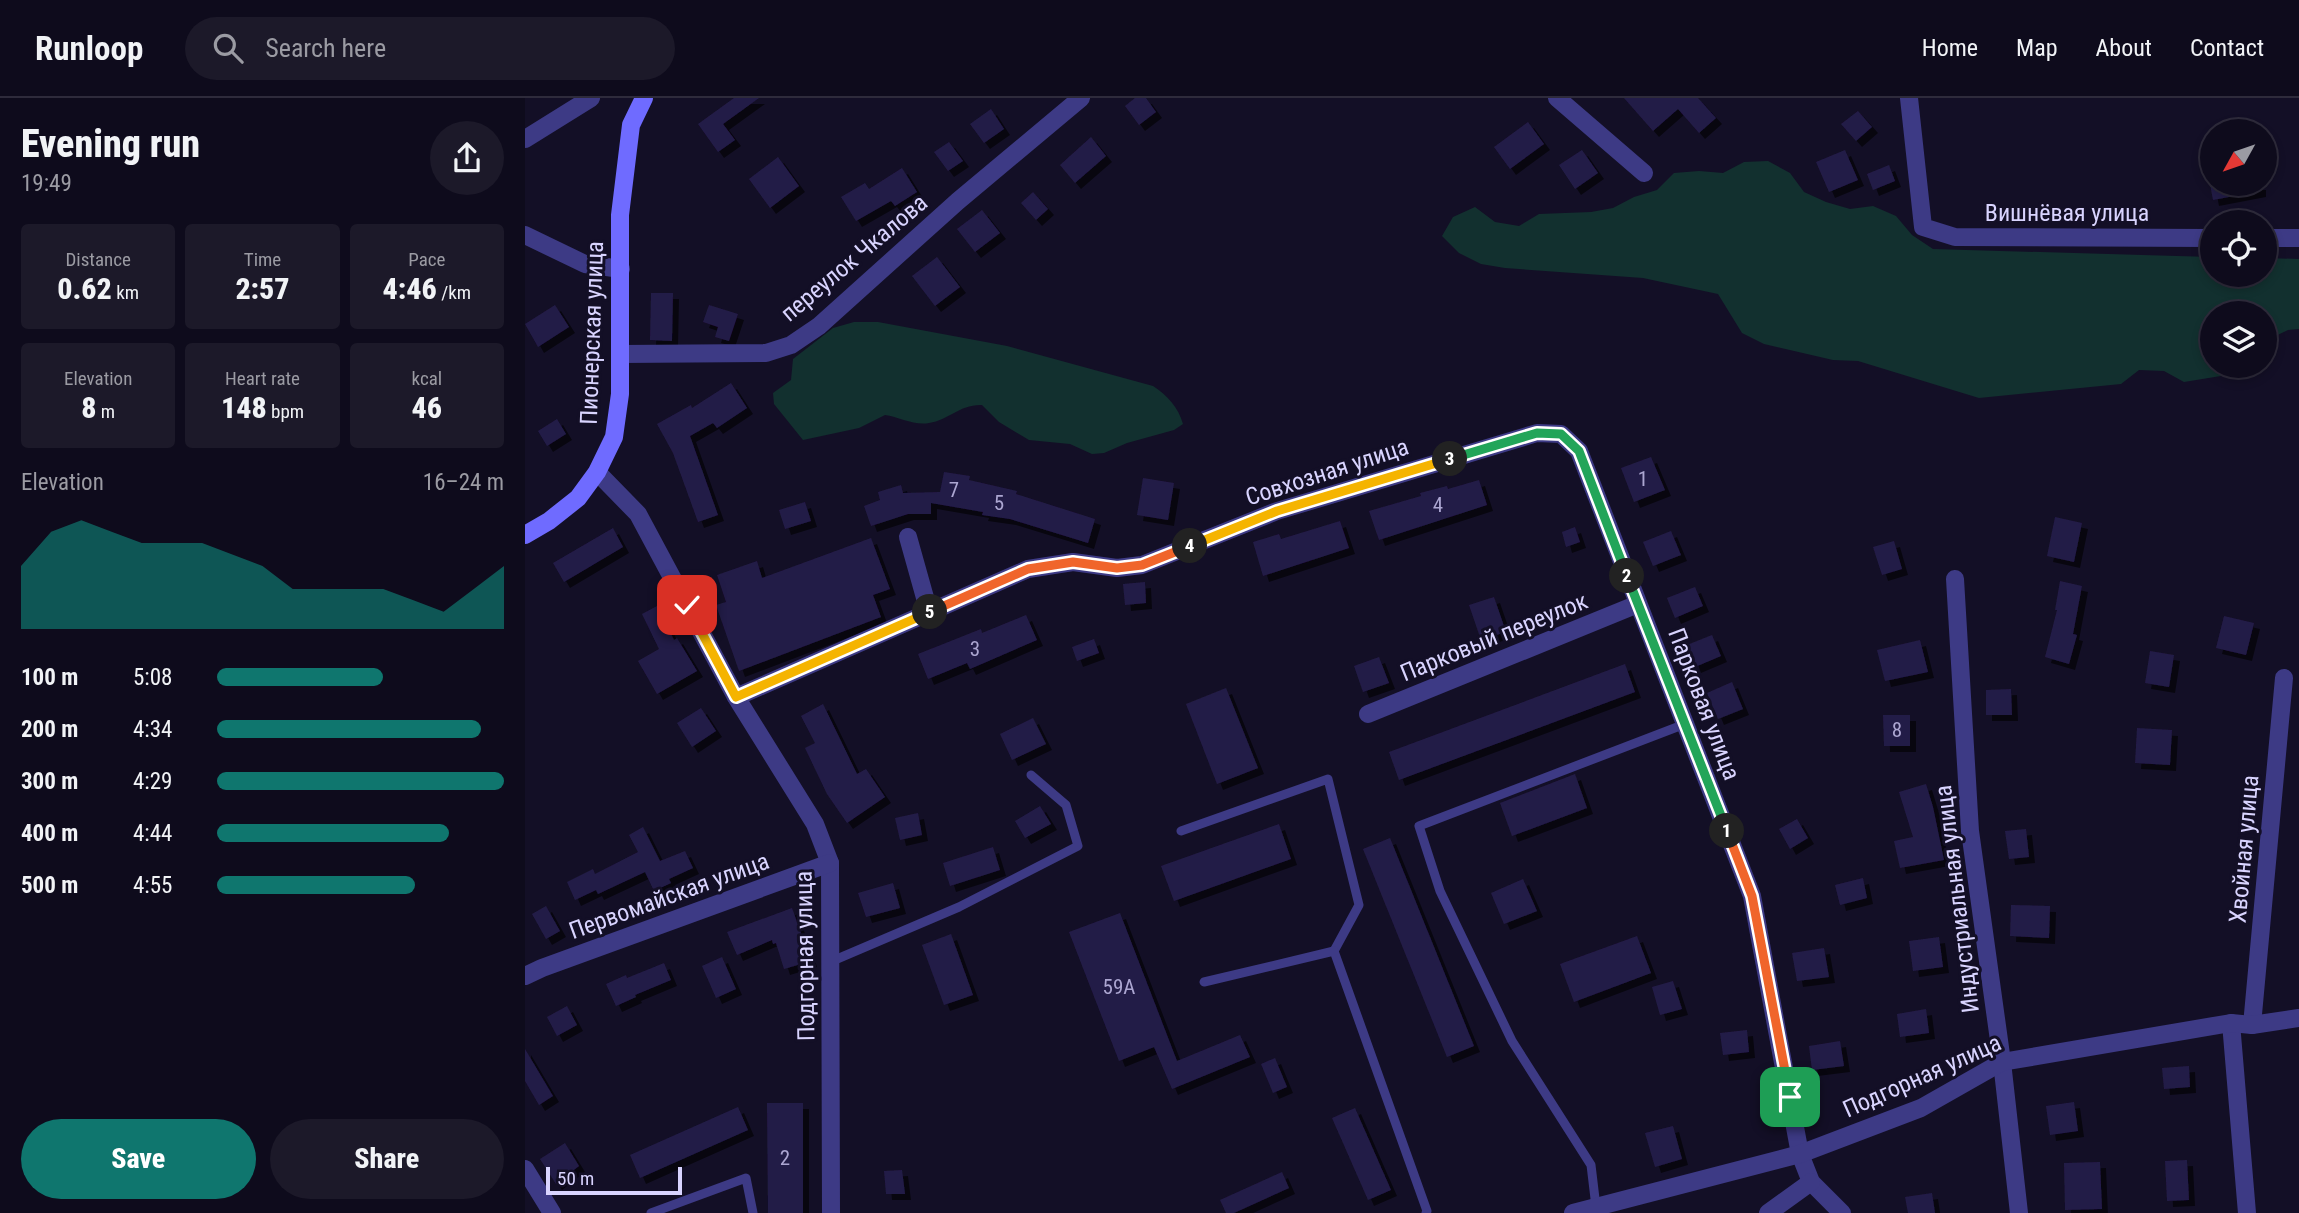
<!DOCTYPE html>
<html lang="en">
<head>
<meta charset="utf-8">
<style>
	body { margin:0; font-family:"Roboto Condensed",sans-serif; background:#1c1929; color:#f1f3f6; height:100vh; display:flex; flex-direction:column; font-size:26px; white-space:nowrap }
	* { box-sizing:border-box; margin:0 }
	p { font-size:23px; color:#9b9ba3 }
	.icon { flex:none; width:38px; height:38px; fill:none; stroke:currentColor; stroke-width:2; stroke-linecap:round; stroke-linejoin:round }
	.map { position:relative; flex:1; overflow:hidden }
	.details { display:flex; flex-direction:column; background:#0e0b1c; width:525px }
	.details>* { flex:none }
	.needle { width:46px; rotate:230deg }
	.controls { position:absolute; left:1675px; top:21px; display:grid; gap:14px }
	.controls a { display:grid; place-items:center; width:77px; height:77px; border-radius:50%; background:#0e0b1c; box-shadow:0 4px 10px #0003,0 0 0 2px #2e2b3b; font-size:35px }
	.scale { position:absolute; left:21px; bottom:18px; width:136px; box-sizing:border-box; padding-left:7px; border:4px solid #d9d4ff; border-top:0; font-size:19px; line-height:24px; white-space:nowrap; color:#d9d4ff; -webkit-text-stroke:5px #130f26; paint-order:stroke }
	.pin { position:absolute; display:grid; place-items:center; width:60px; height:60px; color:#fff; margin:-30px; border-radius:14px; box-shadow:0 4px 10px #0006 }
	.km { position:absolute; width:35px; height:35px; margin:-18px; border-radius:50%; background:#222; color:#fff; font-size:19px; line-height:35px; text-align:center }
	.round { display:grid; place-items:center; flex:none; width:74px; height:74px; border-radius:37px; background:#1c1929 }
	.overview { display:flex; align-items:center; justify-content:space-between; height:119px; padding:0 21px }
	h1 { font-size:38px; font-weight:800; line-height:52px }
	.figures { display:grid; grid-template-columns:repeat(3,1fr); gap:10px; height:119px; padding:7px 21px }
	.figures div { display:grid; align-content:center; border-radius:7px; background:#1c1929; text-align:center }
	.figures b { font-size:30px; font-weight:800 }
	.figures small { font-size:19px; font-weight:400 }
	.figures p { font-size:19px }
	.chart { height:196px; padding:14px 21px }
	.chart p { display:flex; justify-content:space-between }
	.chart svg { width:100%; height:126px; margin-top:7px; fill:#0f766e; opacity:.7 }
	.cta { display:flex; gap:14px; margin-top:auto; padding:14px 21px }
	.cta a { flex:1; height:80px; border-radius:42px; background:#0f766e; color:#fff; font-size:28px; font-weight:800; line-height:80px; text-align:center }
	.cta a+a { background:#1c1929; color:#f1f3f6 }
	ul { padding:0 21px; list-style:none; font-size:23px }
	li { display:grid; grid-template-columns:112px 84px 1fr; align-items:center; height:52px }
	li i { height:18px; border-radius:9px; background:#0f766e }
	header { display:flex; align-items:center; gap:42px; box-sizing:border-box; height:98px; padding:0 35px; background:#0e0b1c; border-bottom:2px solid #2e2b3b }
	header strong { font-size:33px }
	nav { display:flex; gap:38px; margin-inline-start:auto; font-size:24px }
	.search { width:490px; height:63px; background:#1c1929; display:flex; align-items:center; gap:18px; box-sizing:border-box; padding:0 24px; border-radius:38px; color:#9b9ba3; font-size:26px }
	main { display:flex; flex:1; min-height:0 }
	.map>svg:first-child { display:block }
	.green { fill:#12302f }
	.building { fill:#241b47; filter:url(#shadow) }
	.lines { fill:none; stroke-linecap:round; stroke-linejoin:round }
	.service { stroke:#3d3a85; stroke-width:9 }
	.minor { stroke:#3d3a85; stroke-width:18 }
	.secondary { stroke:#6f6bff; stroke-width:18 }
	.split-1-casing { stroke:#fff; stroke-width:14 }
	.split-2-casing { stroke:#fff; stroke-width:14 }
	.split-3-casing { stroke:#fff; stroke-width:14 }
	.split-4-casing { stroke:#fff; stroke-width:14 }
	.split-5-casing { stroke:#fff; stroke-width:14 }
	.split-6-casing { stroke:#fff; stroke-width:14 }
	.split-1 { stroke:#f0652b; stroke-width:9 }
	.split-2 { stroke:#22a559; stroke-width:9 }
	.split-3 { stroke:#22a559; stroke-width:9 }
	.split-4 { stroke:#f5b400; stroke-width:9 }
	.split-5 { stroke:#f0652b; stroke-width:9 }
	.split-6 { stroke:#f5b400; stroke-width:9 }
	.labels { text-anchor:middle; stroke-width:6; stroke-linejoin:round; paint-order:stroke }
	.number-label { font-size:21px; fill:#aca6d1 }
	.street-label { font-size:24px; fill:#d9d4ff; stroke:#130f26 }
</style>
</head>
<body>
<header>
<strong>Runloop</strong>
<div class="search"><svg class="icon" aria-label="search" viewBox="0 0 24 24"><circle cx="10" cy="10" r="6"/><path d="M15 15l6 6"/></svg>Search here</div>
<nav><a>Home</a><a>Map</a><a>About</a><a>Contact</a></nav>
</header>
<main>
<section class="details">
<div class="overview"><div><h1>Evening run</h1><p>19:49</p></div><a class="round"><svg class="icon" aria-label="share" viewBox="0 0 24 24"><path d="M12 15V3M7 8l5-5 5 5M5 13v7h14v-7"/></svg></a></div>
<div class="figures">
<div><p>Distance</p><b>0.62<small> km</small></b></div>
<div><p>Time</p><b>2:57</b></div>
<div><p>Pace</p><b>4:46<small> /km</small></b></div>
</div>
<div class="figures">
<div><p>Elevation</p><b>8<small> m</small></b></div>
<div><p>Heart rate</p><b>148<small> bpm</small></b></div>
<div><p>kcal</p><b>46</b></div>
</div>
<div class="chart"><p><span>Elevation</span>16–24 m</p>
<svg viewBox="0 0 160 44" preserveAspectRatio="none"><path d="M0 44V22L10 10L20 6L30 10L40 14L50 14L60 14L70 18L80 22L90 30L100 30L110 30L120 30L130 34L140 38L150 30L160 22V44z"/></svg>
</div>
<ul>
<li><b>100 m</b>5:08<i style="width:58%"></i></li>
<li><b>200 m</b>4:34<i style="width:92%"></i></li>
<li><b>300 m</b>4:29<i style="width:100%"></i></li>
<li><b>400 m</b>4:44<i style="width:81%"></i></li>
<li><b>500 m</b>4:55<i style="width:69%"></i></li>
</ul>
<div class="cta"><a>Save</a><a>Share</a></div>
</section>
<div class="map">
<svg width="1774" height="1115" viewBox="0 0 1774 1115">
	<defs>
		<filter id="shadow"><feDropShadow dx="6" dy="6" stdDeviation="0" flood-color="#0009"/></filter>
	</defs>
	<rect width="100%" height="100%" fill="#130f26"/>
	<g class="green">
		<polygon points="1243,63 1265,75 1279,94 1301,104 1325,111 1348,108 1371,118 1387,137 1408,151 1687,159 1687,177 1740,177 1740,160 1774,161 1774,231 1763,232 1740,243 1740,215 1687,215 1687,268 1717,268 1708,276 1659,284 1639,273 1614,272 1596,286 1454,300 1333,263 1308,262 1239,246 1217,235 1193,196 1118,180 980,170 956,166 934,155 917,138 928,119 950,109 970,124 994,128 1014,116 1066,114 1088,110 1109,99 1132,92 1149,75 1174,73 1198,75 1219,64"/>
		<path d="M329,224H353L482,248L628,288C643,298 653,309 658,326L649,332L602,345L579,355L567,356L545,346L504,342L474,324L457,307C435,306 424,322 404,325C390,328 374,319 360,317L334,330L278,342L249,306L248,295L266,282L268,261L308,230Z"/>
	</g>
	<g class="building">
		<polygon points="209,0 234,0 198,26 210,42 193,54 173,26"/>
		<polygon points="610,0 621,0 631,14 614,27 600,8"/>
		<polygon points="1099,0 1173,0 1191,20 1174,35 1153,11 1128,33"/>
		<polygon points="466,11 479,31 459,45 445,26"/>
		<polygon points="1333,13 1347,29 1331,43 1316,26"/>
		<polygon points="1003,24 1019,46 985,71 969,49"/>
		<polygon points="566,39 581,58 550,85 535,67"/>
		<polygon points="424,44 438,63 423,73 409,54"/>
		<polygon points="1057,52 1073,75 1050,91 1034,67"/>
		<polygon points="1320,52 1333,82 1304,94 1291,64"/>
		<polygon points="253,59 274,88 245,110 224,81"/>
		<polygon points="1364,67 1370,83 1348,92 1342,76"/>
		<polygon points="377,70 392,94 370,108 366,103 331,123 316,99 340,85 344,91"/>
		<polygon points="1685,86 1735,86 1735,93 1688,102"/>
		<polygon points="508,94 523,111 511,122 496,105"/>
		<polygon points="457,112 475,135 450,154 432,131"/>
		<polygon points="412,159 435,189 410,208 387,178"/>
		<polygon points="126,195 148,195 147,243 125,242"/>
		<polygon points="30,207 44,229 13,249 0,226"/>
		<polygon points="184,207 213,216 204,243 190,239 193,229 178,224"/>
		<polygon points="206,285 222,310 192,330 188,325 165,338 193,417 173,424 148,355 132,326 166,307 167,310"/>
		<polygon points="32,321 41,336 22,348 13,333"/>
		<polygon points="1126,359 1140,392 1109,404 1096,370"/>
		<polygon points="419,374 445,378 444,382 492,393 491,396 570,421 563,445 485,421 457,417 458,414 406,405 406,416 383,416 346,428 339,408 355,402 353,394 376,387 378,395 415,394"/>
		<polygon points="618,380 649,385 643,422 612,417"/>
		<polygon points="954,382 962,407 854,442 844,413 896,398 895,395 922,388 923,391"/>
		<polygon points="280,404 286,423 260,431 254,412"/>
		<polygon points="1530,419 1557,425 1549,464 1522,458"/>
		<polygon points="815,423 824,450 738,478 728,444 754,436 756,441"/>
		<polygon points="1050,429 1055,444 1041,449 1037,434"/>
		<polygon points="88,430 98,449 39,484 28,465"/>
		<polygon points="1146,433 1156,457 1128,468 1118,444"/>
		<polygon points="346,440 365,491 348,497 356,519 214,573 191,507 201,504 192,477 232,463 237,480"/>
		<polygon points="1369,443 1377,471 1357,477 1348,449"/>
		<polygon points="1535,483 1557,488 1548,536 1552,537 1544,566 1520,559 1532,512 1530,512"/>
		<polygon points="620,484 621,505 600,507 598,486"/>
		<polygon points="1170,489 1178,508 1150,520 1142,500"/>
		<polygon points="969,499 981,534 956,542 944,507"/>
		<polygon points="132,508 149,542 152,540 172,573 132,596 113,563 134,551 117,516"/>
		<polygon points="501,517 512,542 445,571 442,565 403,581 393,556 456,531 457,535"/>
		<polygon points="1699,518 1729,525 1721,557 1691,550"/>
		<polygon points="1187,537 1196,558 1170,569 1162,547"/>
		<polygon points="569,541 574,555 552,563 547,549"/>
		<polygon points="1395,542 1403,574 1360,583 1352,552"/>
		<polygon points="1625,553 1649,557 1644,589 1620,585"/>
		<polygon points="854,559 864,585 838,594 829,568"/>
		<polygon points="1100,566 1110,594 874,682 864,654"/>
		<polygon points="1207,584 1218,611 1193,621 1182,595"/>
		<polygon points="701,590 733,670 692,686 661,606"/>
		<polygon points="1486,591 1487,617 1461,617 1461,592"/>
		<polygon points="298,606 332,676 341,671 360,699 322,725 302,696 280,650 290,645 276,618"/>
		<polygon points="176,610 191,633 167,649 152,625"/>
		<polygon points="1358,617 1385,617 1385,648 1359,648"/>
		<polygon points="508,620 521,646 487,662 475,636"/>
		<polygon points="1612,630 1647,632 1645,667 1610,665"/>
		<polygon points="1050,676 1062,710 987,738 975,705"/>
		<polygon points="1401,686 1408,709 1419,762 1375,770 1369,743 1388,739 1374,694"/>
		<polygon points="515,708 526,726 500,740 490,723"/>
		<polygon points="393,715 397,737 375,742 370,720"/>
		<polygon points="1272,721 1283,740 1265,751 1254,731"/>
		<polygon points="754,726 766,761 649,803 636,768"/>
		<polygon points="118,729 135,763 160,753 168,770 144,781 146,785 129,793 120,774 73,796 71,792 50,802 42,784 68,771 70,776 113,754 104,737"/>
		<polygon points="1501,731 1504,759 1484,761 1480,733"/>
		<polygon points="865,740 949,948 922,959 838,751"/>
		<polygon points="468,749 475,772 425,788 418,765"/>
		<polygon points="1338,780 1342,800 1315,807 1310,787"/>
		<polygon points="998,781 1012,813 979,826 966,795"/>
		<polygon points="368,785 375,810 341,819 333,795"/>
		<polygon points="1486,807 1525,808 1524,840 1485,838"/>
		<polygon points="21,808 35,833 21,841 7,816"/>
		<polygon points="267,810 286,863 259,871 251,845 248,846 247,842 212,857 202,834"/>
		<polygon points="595,815 652,963 715,937 725,959 647,991 629,949 594,963 544,834"/>
		<polygon points="426,836 448,897 419,907 397,847"/>
		<polygon points="1112,838 1126,875 1049,904 1035,866"/>
		<polygon points="1414,839 1418,869 1388,873 1384,843"/>
		<polygon points="1299,850 1304,879 1272,883 1267,855"/>
		<polygon points="197,859 211,891 191,900 177,868"/>
		<polygon points="139,865 146,882 110,897 111,899 91,908 81,886 101,877 102,880"/>
		<polygon points="1148,883 1157,911 1135,917 1127,889"/>
		<polygon points="42,908 52,927 32,938 22,919"/>
		<polygon points="1401,911 1404,935 1375,939 1372,916"/>
		<polygon points="1222,932 1224,954 1198,957 1195,935"/>
		<polygon points="1315,943 1319,968 1287,972 1284,948"/>
		<polygon points="0,951 28,998 14,1007 0,983"/>
		<polygon points="750,960 762,989 748,995 736,966"/>
		<polygon points="1664,968 1665,989 1639,991 1637,970"/>
		<polygon points="1549,1004 1553,1033 1525,1037 1521,1008"/>
		<polygon points="242,1005 278,1005 278,1115 243,1115"/>
		<polygon points="213,1009 223,1032 115,1080 105,1057"/>
		<polygon points="830,1010 866,1092 843,1102 807,1020"/>
		<polygon points="1148,1028 1157,1061 1130,1069 1120,1035"/>
		<polygon points="40,1045 54,1068 31,1086 15,1061"/>
		<polygon points="1662,1062 1664,1102 1642,1103 1640,1063"/>
		<polygon points="1575,1064 1577,1111 1540,1112 1539,1065"/>
		<polygon points="377,1072 380,1096 361,1096 359,1073"/>
		<polygon points="757,1074 764,1090 709,1115 701,1115 695,1102"/>
		<polygon points="1407,1095 1410,1115 1383,1115 1380,1099"/>
	</g>
	<g class="lines">
		<g class="service">
			<polyline points="656,733 803,681 834,807 809,853"/>
			<polyline points="305,864 434,809 553,748 541,707 506,677"/>
			<polyline points="679,884 809,853 902,1113 901,1115"/>
			<polyline points="1071,1109 1066,1067 987,943 915,793 894,728 1160,626"/>
			<polyline points="126,1115 221,1080 228,1115"/>
		</g>
		<g class="minor">
			<polyline points="1032,0 1119,75"/>
			<polyline points="1384,0 1398,129 1430,139 1687,140"/>
			<polyline points="0,41 66,0"/>
			<polyline points="0,137 60,166 96,171"/>
			<polyline points="1740,140 1774,140"/>
			<polyline points="95,256 241,255 266,247 294,228 433,103 556,0"/>
			<polyline points="72,374 113,416 211,599 290,726 305,765 306,1115"/>
			<polyline points="383,439 404,514"/>
			<polyline points="1430,481 1445,733 1477,964 1494,1115"/>
			<polyline points="211,599 503,471 548,464 592,470 617,467 752,413 1012,335 1036,336 1054,353 1227,798 1275,1056 1286,1084 1317,1115"/>
			<polyline points="843,616 1113,506"/>
			<polyline points="0,878 17,870 305,765"/>
			<polyline points="1706,925 1722,1115"/>
			<polyline points="1727,927 1759,580"/>
			<polyline points="0,1071 27,1115"/>
			<polyline points="1048,1115 1275,1056 1396,1010 1477,964 1706,925 1727,927 1774,920"/>
			<polyline points="1243,1115 1286,1084"/>
		</g>
		<polyline class="secondary" points="0,437 24,423 53,400 72,374 89,339 95,296 95,117 106,27 119,0"/>
	</g>
	<g class="lines">
		<g class="split-1-casing">
			<polyline id="split-1" points="1202,733 1227,798 1265,999"/>
		</g>
		<g class="split-2-casing">
			<polyline id="split-2" points="1102,478 1202,733"/>
		</g>
		<g class="split-3-casing">
			<polyline id="split-3" points="925,361 1012,335 1036,336 1054,353 1102,478"/>
		</g>
		<g class="split-4-casing">
			<polyline id="split-4" points="665,448 752,413 925,361"/>
		</g>
		<g class="split-5-casing">
			<polyline id="split-5" points="405,514 503,471 548,464 592,470 617,467 665,448"/>
		</g>
		<g class="split-6-casing">
			<polyline id="split-6" points="162,507 211,599 405,514"/>
		</g>
		<use href="#split-1" class="split-1"/>
		<use href="#split-2" class="split-2"/>
		<use href="#split-3" class="split-3"/>
		<use href="#split-4" class="split-4"/>
		<use href="#split-5" class="split-5"/>
		<use href="#split-6" class="split-6"/>
	</g>
	<g class="labels">
		<g class="number-label">
			<text x="1118" y="388">1</text>
			<text x="429" y="399">7</text>
			<text x="474" y="412">5</text>
			<text x="913" y="414">4</text>
			<text x="450" y="558">3</text>
			<text x="1372" y="639">8</text>
			<text x="594" y="896">59А</text>
			<text x="260" y="1067">2</text>
		</g>
		<g class="street-label">
			<text x="1542" y="123">Вишнёвая улица</text>
			<text transform="translate(329 160) rotate(-40)" y="8">переулок Чкалова</text>
			<text transform="translate(67 235) rotate(-88)" y="8">Пионерская улица</text>
			<text transform="translate(802 374) rotate(-18)" y="8">Совхозная улица</text>
			<text transform="translate(969 539) rotate(-22)" y="8">Парковый переулок</text>
			<text transform="translate(1179 606) rotate(69)" y="8">Парковая улица</text>
			<text transform="translate(1719 751) rotate(-85)" y="8">Хвойная улица</text>
			<text transform="translate(144 798) rotate(-20)" y="8">Первомайская улица</text>
			<text transform="translate(1432 801) rotate(-97)" y="8">Индустриальная улица</text>
			<text transform="translate(280 858) rotate(-91)" y="8">Подгорная улица</text>
			<text transform="translate(1397 978) rotate(-24)" y="8">Подгорная улица</text>
		</g>
	</g>
</svg>
<div class="controls">
<a><svg class="needle" viewBox="-14 -14 28 28"><path d="M0-13l5 13h-10z" fill="#e53935"/><path d="M0 13l5-13h-10z" fill="#9b9ba3"/></svg></a>
<a><svg class="icon" aria-label="locate" viewBox="0 0 24 24"><circle cx="12" cy="12" r="6"/><path d="M12 2v4M12 18v4M2 12h4M18 12h4"/></svg></a>
<a><svg class="icon" aria-label="layers" viewBox="0 0 24 24"><path d="M12 4l9 5-9 5-9-5zM3 14l9 5 9-5"/></svg></a>
</div>
<div class="scale">50 m</div>
<div class="pin" style="left:1265px;top:999px;background:#1e9e55"><svg class="icon" aria-label="arrive" viewBox="0 0 24 24"><path d="M6 21V4h12l-3 4 3 4H6"/></svg></div>
<div class="pin" style="left:162px;top:507px;background:#d93025"><svg class="icon" aria-label="check" viewBox="0 0 24 24"><path d="M5 12l5 5 9-10"/></svg></div>
<b class="km" style="left:1202px;top:733px">1</b>
<b class="km" style="left:1102px;top:478px">2</b>
<b class="km" style="left:925px;top:361px">3</b>
<b class="km" style="left:665px;top:448px">4</b>
<b class="km" style="left:405px;top:514px">5</b>
</div>
</main>
</body>
</html>
